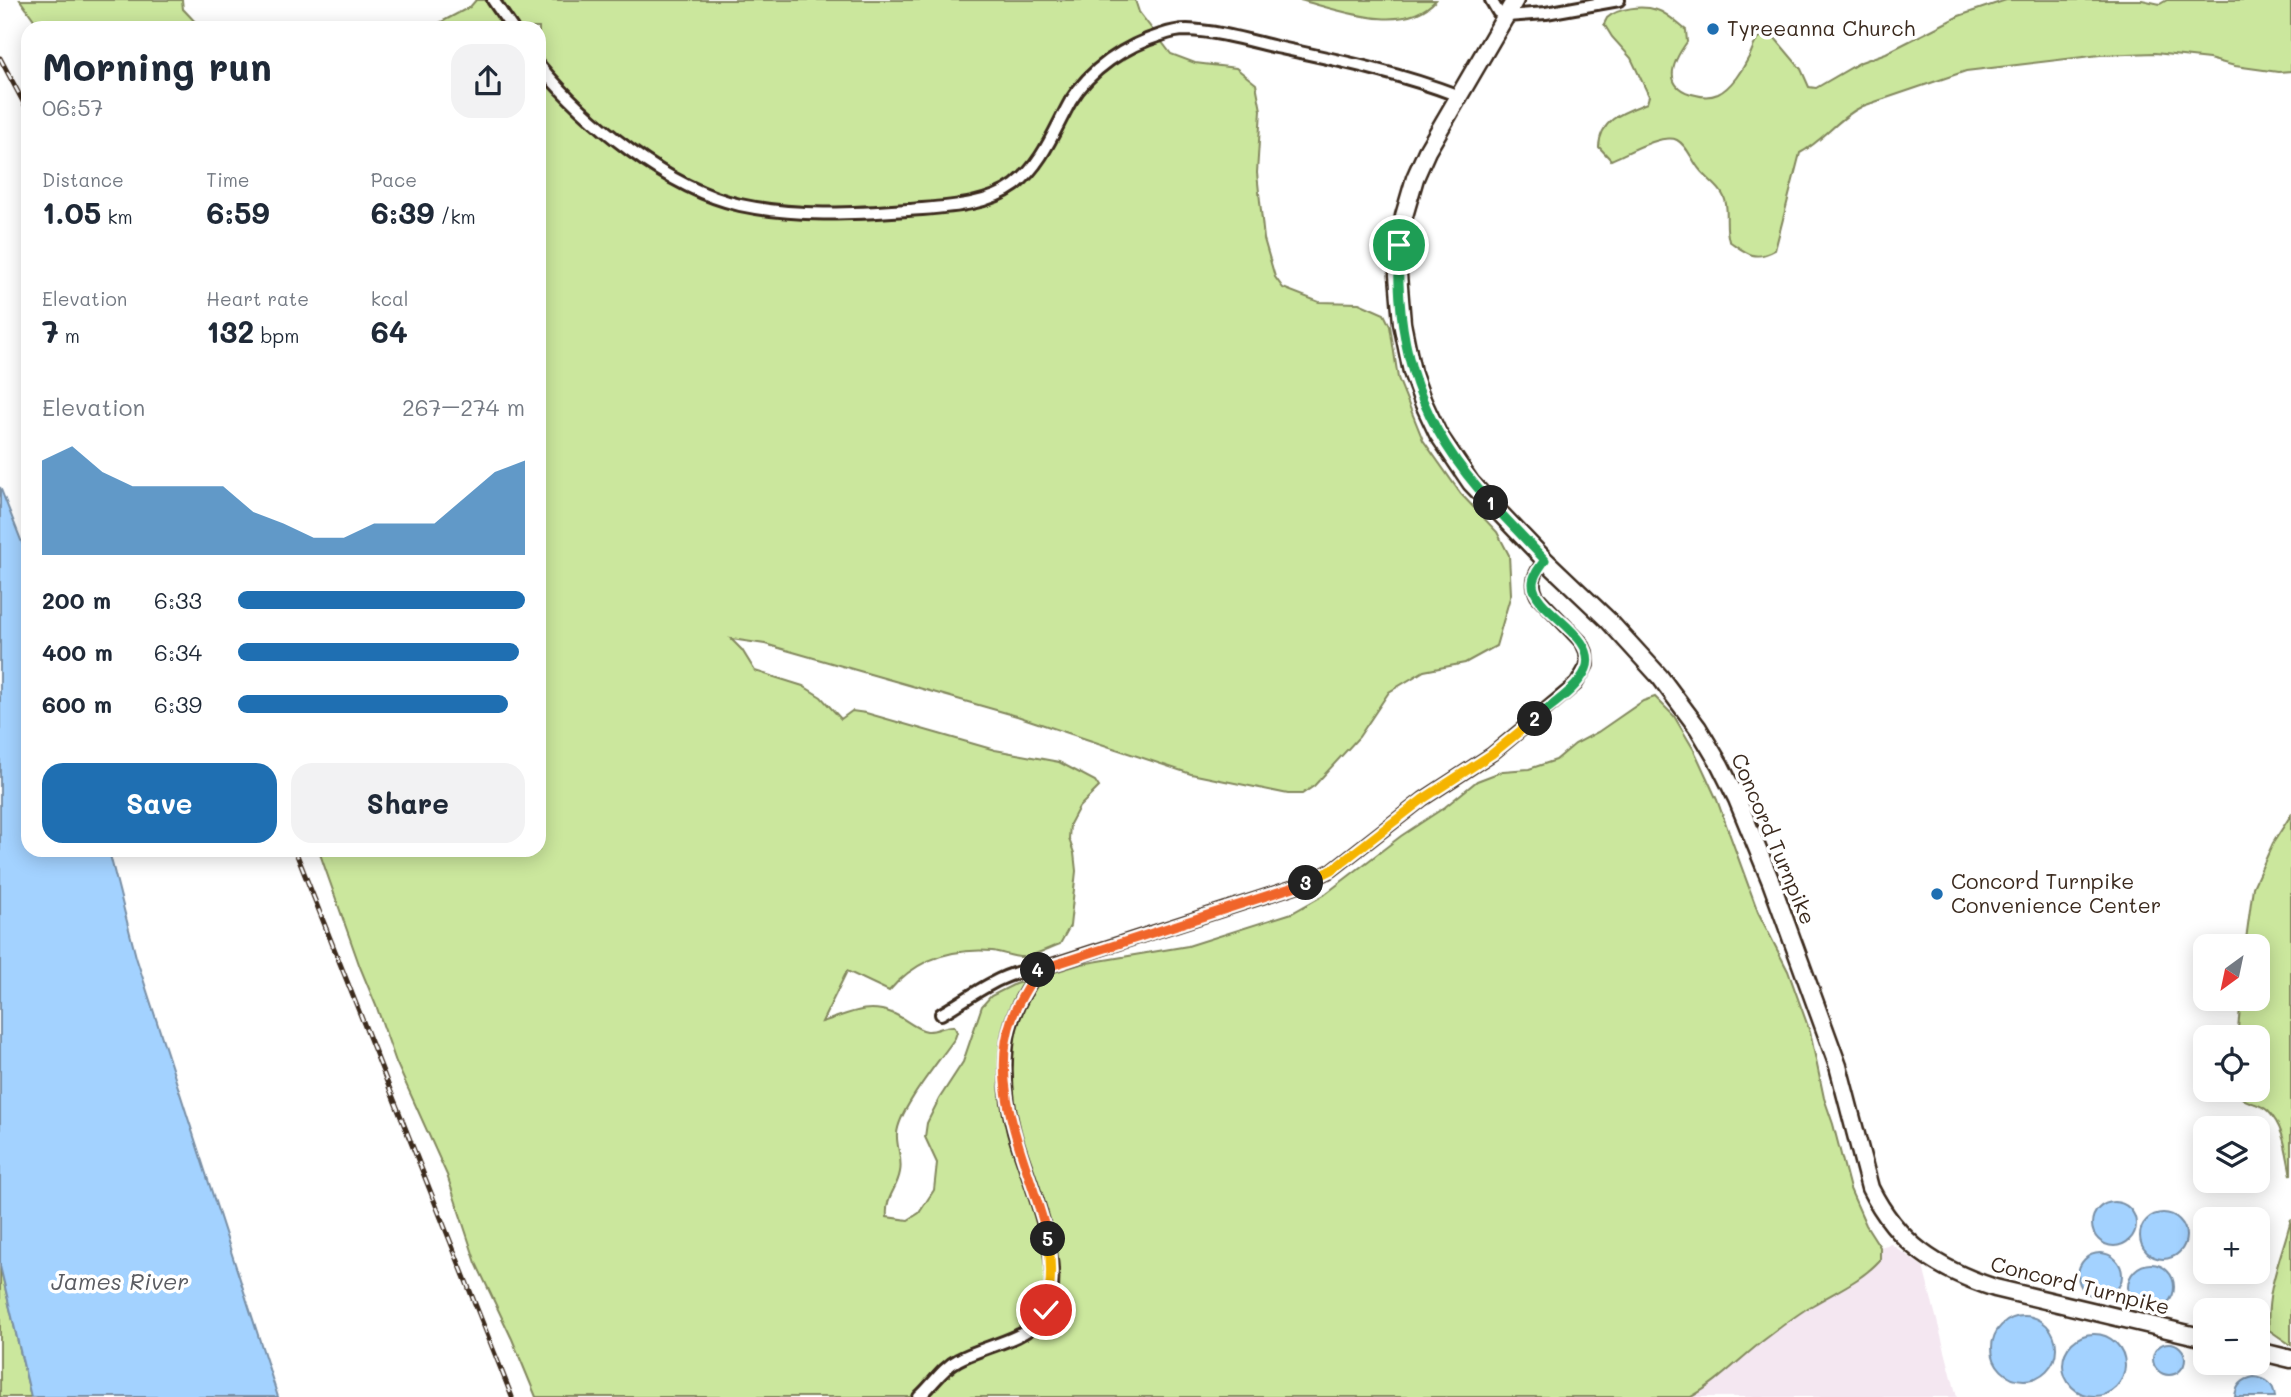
<!DOCTYPE html>
<html lang="en">
<head>
<meta charset="utf-8">
<style>
	body { margin:0; font-family:Mali,sans-serif; background:#f2f2f3; color:#1f2937; height:100vh; display:flex; flex-direction:column; font-size:26px; white-space:nowrap }
	* { box-sizing:border-box; margin:0 }
	p { font-size:23px; color:#747a83 }
	.icon { flex:none; width:38px; height:38px; fill:none; stroke:currentColor; stroke-width:2; stroke-linecap:round; stroke-linejoin:round }
	.map { position:relative; flex:1; overflow:hidden }
	.drawer { position:absolute; left:21px; top:21px; width:525px; height:836px; display:flex; flex-direction:column; background:#fff; border-radius:21px; box-shadow:0 4px 18px #0003 }
	.drawer>* { flex:none }
	.needle { width:46px; rotate:213deg }
	.controls { position:absolute; left:2193px; top:934px; display:grid; gap:14px }
	.controls a { display:grid; place-items:center; width:77px; height:77px; border-radius:14px; background:#fff; box-shadow:0 4px 18px #0003; font-size:35px }
	.pin { position:absolute; display:grid; place-items:center; width:60px; height:60px; color:#fff; margin:-30px; border:4px solid #fff; border-radius:50%; box-shadow:0 2px 7px #0007 }
	.km { position:absolute; width:35px; height:35px; margin:-18px; border-radius:50%; background:#222; color:#fff; font-size:19px; line-height:35px; text-align:center }
	.round { display:grid; place-items:center; flex:none; width:74px; height:74px; border-radius:21px; background:#f2f2f3 }
	.head { display:flex; align-items:center; justify-content:space-between; height:119px; padding:0 21px }
	h1 { font-size:38px; font-weight:700; line-height:52px }
	.stats { display:grid; grid-template-columns:repeat(3,1fr); gap:10px; height:119px; padding:7px 21px }
	.stats div { display:grid; align-content:center }
	.stats b { font-size:30px; font-weight:700 }
	.stats small { font-size:19px; font-weight:400 }
	.stats p { font-size:19px }
	.chart { height:196px; padding:14px 21px }
	.chart p { display:flex; justify-content:space-between }
	.chart svg { width:100%; height:126px; margin-top:7px; fill:#1f6fb2; opacity:.7 }
	.action { display:flex; gap:14px; margin-top:auto; padding:14px 21px }
	.action a { flex:1; height:80px; border-radius:21px; background:#1f6fb2; color:#fff; font-size:28px; font-weight:700; line-height:80px; text-align:center }
	.action a+a { background:#f2f2f3; color:#1f2937 }
	ul { padding:0 21px; list-style:none; font-size:23px }
	li { display:grid; grid-template-columns:112px 84px 1fr; align-items:center; height:52px }
	li i { height:18px; border-radius:9px; background:#1f6fb2 }
	.map>svg:first-child { display:block }
	.built { fill:#f4e7f1 }
	.green { fill:#cbe79d; stroke:#83885e; stroke-width:2 }
	.water { fill:#a3d2ff; stroke:#798fa5; stroke-width:2 }
	.lines { fill:none; stroke-linecap:round; stroke-linejoin:round }
	.street-casing { stroke:#3b2a1e; stroke-width:16 }
	.secondary-casing { stroke:#3b2a1e; stroke-width:21 }
	.street { stroke:#fff; stroke-width:10 }
	.secondary { stroke:#fff; stroke-width:16 }
	.rail-casing { stroke:#3b2a1e; stroke-width:5 }
	.rail { stroke:#fff; stroke-width:2.5; stroke-dasharray:8; stroke-linecap:butt }
	.split-1-casing { stroke:#fff; stroke-width:14 }
	.split-2-casing { stroke:#fff; stroke-width:14 }
	.split-3-casing { stroke:#fff; stroke-width:14 }
	.split-4-casing { stroke:#fff; stroke-width:14 }
	.split-5-casing { stroke:#fff; stroke-width:14 }
	.split-6-casing { stroke:#fff; stroke-width:14 }
	.split-1 { stroke:#22a559; stroke-width:9 }
	.split-2 { stroke:#22a559; stroke-width:9 }
	.split-3 { stroke:#f5b400; stroke-width:9 }
	.split-4 { stroke:#f0652b; stroke-width:9 }
	.split-5 { stroke:#f0652b; stroke-width:9 }
	.split-6 { stroke:#f5b400; stroke-width:9 }
	.poi-dot { fill:#1f6fb2; stroke:#fff; stroke-width:2.5 }
	.labels { text-anchor:middle; stroke-width:7; stroke-linejoin:round; paint-order:stroke }
	.poi-label { font-size:21px; fill:#3b2a1e; stroke:#fff; text-anchor:start }
	.street-label { font-size:21px; fill:#3b2a1e; stroke:#fff }
	.water-label { font-size:23px; font-style:italic; fill:#5a5c62; stroke:#fff }
</style>
</head>
<body>
<div class="map">
<svg width="2291" height="1397" viewBox="0 0 2291 1397">
	<rect width="100%" height="100%" fill="#fff"/>
	<filter id="ink" filterUnits="userSpaceOnUse"><feTurbulence type="fractalNoise" baseFrequency=".0143" numOctaves="2"/><feDisplacementMap in="SourceGraphic" scale="14" xChannelSelector="R" yChannelSelector="G"/><feConvolveMatrix kernelMatrix="1 2 1 2 8 2 1 2 1" color-interpolation-filters="sRGB"/></filter>
	<g filter="url(#ink)">
		<polygon class="built" points="1891,1244 1923,1267 1957,1397 1691,1397 1705,1389 1768,1337 1812,1305 1849,1286 1871,1270 1880,1260 1880,1247"/>
		<g class="green">
			<polygon points="20,0 182,0 183,9 201,28 40,28"/>
			<path d="M476,0H1135L1139,12L1171,54L1195,63L1236,68L1256,84L1261,110L1257,173L1264,239L1275,277L1283,288L1319,302L1359,303L1384,314L1390,326L1398,378L1423,440L1461,494L1497,532L1509,555L1511,594L1496,646L1465,663L1424,671L1389,692L1359,737L1314,786L1302,794H1288L1191,774L1017,716L765,644L731,639L742,650L755,671L803,686L821,697L841,719L852,711L866,713L995,750L1059,762L1095,781L1099,787L1079,807L1070,824L1069,839L1074,853L1076,871L1070,926L1060,944C1049,948 1036,955 1024,957C1014,958 1002,952 992,951C951,948 916,959 889,991L847,971L822,1022C845,1016 865,1002 892,1013C904,1017 914,1029 927,1031C936,1032 945,1025 954,1026L957,1032L955,1038C940,1060 898,1110 897,1134C896,1147 903,1158 900,1172C897,1190 885,1196 887,1217L908,1220L919,1213L934,1190L937,1163L925,1137L927,1123L939,1099L963,1062L982,1006L991,996L1015,984L1081,964L1188,946L1292,913L1324,895L1401,836L1445,807L1477,781L1503,771L1529,769L1556,760L1575,744L1598,732L1643,701L1655,697L1674,716L1694,750L1717,800L1758,912L1788,971L1810,1032L1824,1098L1833,1124L1850,1189L1866,1225L1880,1247V1260C1861,1281 1836,1291 1813,1305C1797,1314 1782,1326 1768,1337C1742,1356 1720,1381 1691,1397H536L512,1339L476,1263L447,1175L396,1062L377,1008L360,967L319,851L539,850V28H430L470,7Z"/>
			<path d="M1300,0H1436C1404,36 1339,10 1300,0Z"/>
			<path d="M2006,0H2142L2160,4L2167,0H2291V71L2278,72L2235,66L2209,59L2155,53L2100,55L1966,71L1863,106C1839,117 1823,141 1800,153L1775,250C1754,262 1747,253 1729,241C1725,228 1728,217 1726,204C1724,189 1709,181 1700,170C1692,161 1688,146 1677,140C1662,133 1626,154 1611,160L1599,147C1600,119 1624,112 1647,103L1649,96L1631,58L1612,37L1604,24L1607,18C1618,8 1642,5 1657,10C1667,13 1677,23 1686,30L1687,42C1671,64 1662,88 1696,95C1703,97 1711,97 1718,94C1731,88 1743,69 1749,57C1752,51 1754,42 1759,38C1763,34 1764,35 1769,34L1775,38L1801,69L1809,87L1816,88L1861,62L1886,53L1959,16Z"/>
			<path d="M2291,815V1175C2286,1153 2285,1128 2268,1111C2258,1101 2242,1105 2236,1090H2258V1038H2237L2241,999H2258V947H2245L2253,887L2273,843Z"/>
			<path d="M2291,1219V1345L2269,1330C2265,1291 2282,1256 2291,1219Z"/>
			<polygon points="0,1266 31,1397 0,1397"/>
		</g>
		<g class="water">
			<polygon points="0,487 28,558 28,850 109,851 136,957 278,1397 31,1397 0,1266"/>
			<circle cx="2114" cy="1224" r="22"/>
			<circle cx="2163" cy="1236" r="23"/>
			<circle cx="2100" cy="1275" r="22"/>
			<circle cx="2151" cy="1287" r="23"/>
			<circle cx="2024" cy="1348" r="32"/>
			<circle cx="2094" cy="1365" r="31"/>
			<circle cx="2169" cy="1359" r="16"/>
			<path d="M2254,1377C2267,1378 2274,1384 2275,1397H2235C2236,1385 2243,1379 2254,1377Z"/>
		</g>
		<g class="lines">
			<g class="street-casing">
				<g id="street">
					<polyline points="493,0 512,28"/>
					<polyline points="1491,0 1498,12 1507,16 1546,13 1619,0"/>
					<path d="M539,65C585,121 668,189 740,205C795,217 852,214 908,210C943,207 985,207 1015,185C1042,164 1054,131 1070,102C1090,69 1125,46 1161,35C1169,32 1179,30 1187,30C1217,31 1247,40 1276,47C1337,60 1400,73 1459,96"/>
					<path d="M941,1014C971,997 1003,970 1039,969L1309,882L1332,870L1423,799L1492,754L1576,684L1587,665L1586,652L1582,643L1537,596C1530,582 1535,572 1545,560"/>
					<path d="M919,1397C932,1386 942,1368 958,1360C981,1347 1021,1341 1039,1321C1076,1280 1026,1177 1014,1132C1007,1105 1004,1074 1007,1047C1009,1017 1024,993 1039,969"/>
				</g>
			</g>
			<g class="secondary-casing">
				<g id="secondary">
					<path d="M1515,0L1427,151L1415,178L1404,216L1399,245L1398,275L1402,323L1412,372L1423,402L1438,434L1471,483L1545,560L1608,620L1660,677L1698,728L1720,765L1737,799L1771,882L1838,1066L1870,1188C1898,1244 1937,1269 1995,1288L2205,1338"/>
					<polyline points="2258,1351 2291,1359"/>
				</g>
			</g>
			<use href="#street" class="street"/>
			<use href="#secondary" class="secondary"/>
			<g class="rail-casing">
				<g id="rail">
					<polyline points="0,58 28,111"/>
					<polyline points="295,850 512,1397"/>
				</g>
			</g>
			<use href="#rail" class="rail"/>
		</g>
	</g>
	<g class="lines" filter="url(#ink)">
		<g class="split-1-casing">
			<path id="split-1" d="M1399,245C1395,349 1420,427 1491,503"/>
		</g>
		<g class="split-2-casing">
			<path id="split-2" d="M1491,503L1545,560C1540,567 1533,575 1533,584C1533,611 1599,635 1586,669C1578,689 1551,705 1535,719"/>
		</g>
		<g class="split-3-casing">
			<polyline id="split-3" points="1306,883 1332,870 1423,799 1492,754 1535,719"/>
		</g>
		<g class="split-4-casing">
			<polyline id="split-4" points="1038,970 1306,883"/>
		</g>
		<g class="split-5-casing">
			<path id="split-5" d="M1038,970C1029,985 1018,1001 1012,1018C986,1091 1032,1170 1048,1239"/>
		</g>
		<g class="split-6-casing">
			<path id="split-6" d="M1046,1310C1052,1285 1052,1264 1048,1239"/>
		</g>
		<use href="#split-1" class="split-1"/>
		<use href="#split-2" class="split-2"/>
		<use href="#split-3" class="split-3"/>
		<use href="#split-4" class="split-4"/>
		<use href="#split-5" class="split-5"/>
		<use href="#split-6" class="split-6"/>
	</g>
	<g class="poi-dot">
		<circle cx="1713" cy="29" r="7"/>
		<circle cx="1937" cy="894" r="7"/>
	</g>
	<g class="labels">
		<g class="poi-label">
			<text x="1727" y="36">Tyreeanna Church</text>
			<text x="1951" y="889">Concord Turnpike<tspan x="1951" dy="24">Convenience Center</tspan></text>
		</g>
		<g class="street-label">
			<text transform="translate(1773 839) rotate(67)" y="7">Concord Turnpike</text>
			<text transform="translate(2080 1286) rotate(14)" y="7">Concord Turnpike</text>
		</g>
		<g class="water-label">
			<text x="120" y="1290">James River</text>
		</g>
	</g>
</svg>
<div class="controls">
<a><svg class="needle" viewBox="-14 -14 28 28"><path d="M0-13l5 13h-10z" fill="#e53935"/><path d="M0 13l5-13h-10z" fill="#747a83"/></svg></a>
<a><svg class="icon" aria-label="locate" viewBox="0 0 24 24"><circle cx="12" cy="12" r="6"/><path d="M12 2v4M12 18v4M2 12h4M18 12h4"/></svg></a>
<a><svg class="icon" aria-label="layers" viewBox="0 0 24 24"><path d="M12 4l9 5-9 5-9-5zM3 14l9 5 9-5"/></svg></a>
<a>+</a>
<a>−</a>
</div>
<div class="pin" style="left:1399px;top:245px;background:#1e9e55"><svg class="icon" aria-label="arrive" viewBox="0 0 24 24"><path d="M6 21V4h12l-3 4 3 4H6"/></svg></div>
<div class="pin" style="left:1046px;top:1310px;background:#d93025"><svg class="icon" aria-label="check" viewBox="0 0 24 24"><path d="M5 12l5 5 9-10"/></svg></div>
<b class="km" style="left:1491px;top:503px">1</b>
<b class="km" style="left:1535px;top:719px">2</b>
<b class="km" style="left:1306px;top:883px">3</b>
<b class="km" style="left:1038px;top:970px">4</b>
<b class="km" style="left:1048px;top:1239px">5</b>
<section class="drawer">
<div class="head"><div><h1>Morning run</h1><p>06:57</p></div><a class="round"><svg class="icon" aria-label="share" viewBox="0 0 24 24"><path d="M12 15V3M7 8l5-5 5 5M5 13v7h14v-7"/></svg></a></div>
<div class="stats">
<div><p>Distance</p><b>1.05<small> km</small></b></div>
<div><p>Time</p><b>6:59</b></div>
<div><p>Pace</p><b>6:39<small> /km</small></b></div>
</div>
<div class="stats">
<div><p>Elevation</p><b>7<small> m</small></b></div>
<div><p>Heart rate</p><b>132<small> bpm</small></b></div>
<div><p>kcal</p><b>64</b></div>
</div>
<div class="chart"><p><span>Elevation</span>267–274 m</p>
<svg viewBox="0 0 160 44" preserveAspectRatio="none"><path d="M0 44V11L10 6L20 15L30 20L40 20L50 20L60 20L70 29L80 33L90 38L100 38L110 33L120 33L130 33L140 24L150 15L160 11V44z"/></svg>
</div>
<ul>
<li><b>200 m</b>6:33<i style="width:100%"></i></li>
<li><b>400 m</b>6:34<i style="width:98%"></i></li>
<li><b>600 m</b>6:39<i style="width:94%"></i></li>
</ul>
<div class="action"><a>Save</a><a>Share</a></div>
</section>
</div>
</body>
</html>
